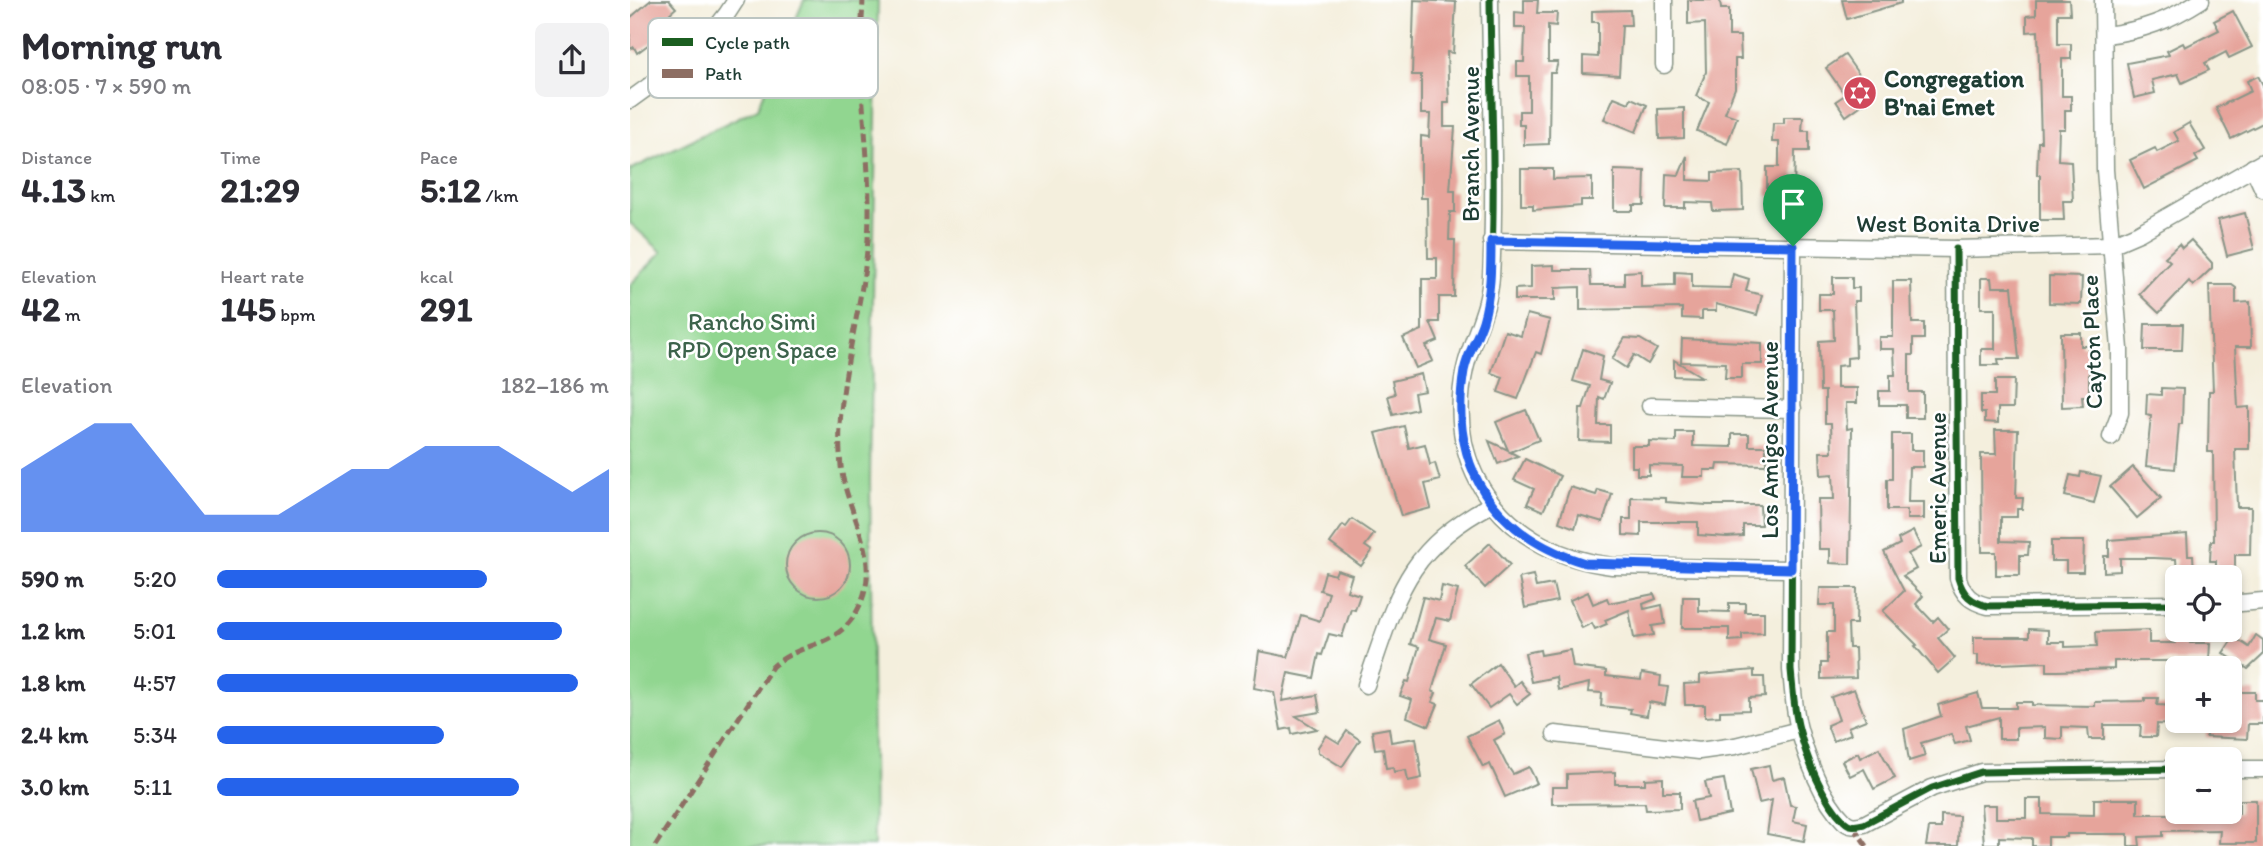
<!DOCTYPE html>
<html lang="en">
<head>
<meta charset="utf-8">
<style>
	body { margin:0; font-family:Itim,sans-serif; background:#f2f2f3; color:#2b2b33; height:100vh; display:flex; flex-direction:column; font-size:26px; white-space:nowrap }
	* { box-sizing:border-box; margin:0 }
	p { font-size:23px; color:#7c7c81 }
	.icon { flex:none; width:38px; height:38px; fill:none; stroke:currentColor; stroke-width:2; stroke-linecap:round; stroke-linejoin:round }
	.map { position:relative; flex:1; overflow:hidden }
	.sheet { display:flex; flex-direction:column; background:#fff; width:630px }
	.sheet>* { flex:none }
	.tools { position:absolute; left:1535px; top:565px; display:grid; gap:14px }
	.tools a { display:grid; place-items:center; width:77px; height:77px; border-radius:10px; background:#fff; box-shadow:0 4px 10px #0003; font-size:35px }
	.pin { position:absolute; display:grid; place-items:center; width:60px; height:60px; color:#fff; margin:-72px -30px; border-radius:50% 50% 50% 0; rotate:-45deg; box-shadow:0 0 7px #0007 }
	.pin .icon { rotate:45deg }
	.round { display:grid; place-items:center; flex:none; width:74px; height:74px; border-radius:10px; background:#f2f2f3 }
	.overview { display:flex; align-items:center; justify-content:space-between; height:119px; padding:0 21px }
	h1 { font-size:38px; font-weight:700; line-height:52px }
	.figures { display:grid; grid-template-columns:repeat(3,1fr); gap:10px; height:119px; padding:7px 21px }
	.figures div { display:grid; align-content:center }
	.figures b { font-size:35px; font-weight:700 }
	.figures small { font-size:19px; font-weight:400 }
	.figures p { font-size:19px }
	.chart { height:196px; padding:14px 21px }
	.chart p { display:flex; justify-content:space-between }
	.chart svg { width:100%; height:126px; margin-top:7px; fill:#2563eb; opacity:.7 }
	ul { padding:0 21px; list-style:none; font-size:23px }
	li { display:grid; grid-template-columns:112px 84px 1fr; align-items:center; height:52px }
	li i { height:18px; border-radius:9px; background:#2563eb }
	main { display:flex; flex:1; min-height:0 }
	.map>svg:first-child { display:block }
	.green { fill:#91d690; stroke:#588a62; stroke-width:2 }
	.building { fill:#e6a49b }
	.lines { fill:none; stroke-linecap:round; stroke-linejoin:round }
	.minor-casing { stroke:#8a9688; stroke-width:19 }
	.minor { stroke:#fff; stroke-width:16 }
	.quiet { stroke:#8d6e63; stroke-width:5; stroke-dasharray:10 5; stroke-linecap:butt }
	.cycleway-casing { stroke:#fff; stroke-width:11 }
	.cycleway { stroke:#1b5e20; stroke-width:7 }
	.route-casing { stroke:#fff; stroke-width:14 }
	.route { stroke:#2563eb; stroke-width:9 }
	.labels { text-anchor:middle; stroke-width:5; stroke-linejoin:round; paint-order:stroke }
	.poi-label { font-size:24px; font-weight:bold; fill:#1f3d34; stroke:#fff; text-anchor:start }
	.street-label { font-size:24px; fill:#1f3d34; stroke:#fff }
	.park-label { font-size:24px; fill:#3c634b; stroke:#fff }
	.key { fill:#fff; stroke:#bcc5c2; stroke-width:2 }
	.key-label { font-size:19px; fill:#1f3d34 }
</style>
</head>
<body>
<main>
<section class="sheet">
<div class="overview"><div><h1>Morning run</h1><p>08:05 · 7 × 590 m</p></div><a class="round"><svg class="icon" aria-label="share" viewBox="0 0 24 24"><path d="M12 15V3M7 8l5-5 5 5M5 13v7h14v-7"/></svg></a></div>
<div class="figures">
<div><p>Distance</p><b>4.13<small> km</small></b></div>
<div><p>Time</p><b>21:29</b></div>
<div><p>Pace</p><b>5:12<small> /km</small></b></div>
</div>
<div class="figures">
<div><p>Elevation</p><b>42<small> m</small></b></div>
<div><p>Heart rate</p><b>145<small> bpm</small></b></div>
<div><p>kcal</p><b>291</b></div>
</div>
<div class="chart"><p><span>Elevation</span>182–186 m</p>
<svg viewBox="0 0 160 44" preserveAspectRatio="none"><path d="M0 44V22L10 14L20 6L30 6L40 22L50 38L60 38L70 38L80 30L90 22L100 22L110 14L120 14L130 14L140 22L150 30L160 22V44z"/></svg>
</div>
<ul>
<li><b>590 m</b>5:20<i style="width:69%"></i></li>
<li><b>1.2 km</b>5:01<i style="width:88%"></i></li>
<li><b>1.8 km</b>4:57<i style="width:92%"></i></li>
<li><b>2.4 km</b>5:34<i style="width:58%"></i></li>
<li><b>3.0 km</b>5:11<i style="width:77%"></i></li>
</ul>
</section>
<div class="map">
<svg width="1633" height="846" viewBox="0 0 1633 846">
	<rect width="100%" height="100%" fill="#fff"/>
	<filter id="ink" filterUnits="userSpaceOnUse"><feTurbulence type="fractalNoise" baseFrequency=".0143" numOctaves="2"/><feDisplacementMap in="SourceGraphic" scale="14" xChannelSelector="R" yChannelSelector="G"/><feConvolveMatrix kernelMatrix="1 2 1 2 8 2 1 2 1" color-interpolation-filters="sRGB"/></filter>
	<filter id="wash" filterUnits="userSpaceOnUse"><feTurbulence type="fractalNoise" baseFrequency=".00686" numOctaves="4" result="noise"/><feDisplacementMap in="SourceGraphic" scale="28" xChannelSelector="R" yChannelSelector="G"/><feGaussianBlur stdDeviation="1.57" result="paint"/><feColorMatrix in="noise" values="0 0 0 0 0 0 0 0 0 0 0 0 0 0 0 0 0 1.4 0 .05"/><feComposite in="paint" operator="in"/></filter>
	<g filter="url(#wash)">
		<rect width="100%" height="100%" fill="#f4efdd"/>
		<polygon class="green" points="174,0 248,0 240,480 244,846 0,846 0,285 32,252 0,223 0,170 128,108"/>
		<g id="blocks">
			<g class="building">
				<polygon points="21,0 39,0 46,8 40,13 49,22 7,53 4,47 0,49 0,18"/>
				<polygon points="784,0 826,2 823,53 817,52 819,103 814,103 814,127 825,127 820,191 825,191 825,212 820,212 819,240 825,240 824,297 809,297 809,322 800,322 808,341 796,346 803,361 786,368 773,338 792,330 792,279 807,279 807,258 798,258 797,198 791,198 791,136 799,137 800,114 791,114 791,75 782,75"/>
				<polygon points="894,0 908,0 907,13 927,13 926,26 918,25 918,62 928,62 925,73 920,73 919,144 894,145 894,125 889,125 889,111 899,111 899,76 887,76 887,62 894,62 895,28 885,28 885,12 894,13"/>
				<polygon points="1058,0 1090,0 1091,9 1099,9 1099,36 1110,36 1111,59 1105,59 1105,88 1095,113 1107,117 1097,144 1067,131 1079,102 1066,96 1076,72 1075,23 1058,24"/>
				<polygon points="1212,0 1271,0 1271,3 1217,19"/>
				<polygon points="1406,0 1439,0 1440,14 1428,14 1428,44 1441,44 1441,59 1432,59 1432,96 1441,96 1441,110 1435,110 1435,129 1429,129 1428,160 1441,161 1443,201 1433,201 1434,220 1410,220 1410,175 1407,175 1408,142 1411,142 1408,31 1397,32 1397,16 1406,15"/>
				<polygon points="1000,10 1001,25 992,25 989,75 953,73 953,56 968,57 968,22 962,22 962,11"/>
				<polygon points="1603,11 1622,47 1599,58 1596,52 1575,63 1579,70 1552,83 1548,74 1522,80 1525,93 1504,98 1497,63 1539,55 1537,51 1553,43 1555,47 1589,30 1584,21"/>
				<polygon points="1215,55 1244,96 1216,116 1206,101 1215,95 1196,68"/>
				<polygon points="1628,76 1633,85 1633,123 1601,139 1586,108 1621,91 1617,81"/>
				<polygon points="984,97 999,103 1001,98 1017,105 1006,132 974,119"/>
				<polygon points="1054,108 1054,138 1029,139 1028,109"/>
				<polygon points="1154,117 1173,117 1172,131 1179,131 1179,151 1165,151 1164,196 1137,196 1137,167 1149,167 1149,142 1142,142 1143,123 1154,123"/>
				<polygon points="1559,123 1575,150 1565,156 1568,161 1514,189 1500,160 1525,148 1527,152 1549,141 1544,132"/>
				<polygon points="1057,156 1057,180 1082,181 1082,173 1112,172 1113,210 1083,211 1082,203 1055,202 1055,208 1035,208 1036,174 1049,175"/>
				<polygon points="891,169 923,169 923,179 962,178 962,200 951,200 951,206 903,210 903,205 891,205"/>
				<polygon points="984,170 1015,171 1014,205 1003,205 1003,211 984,211"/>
				<polygon points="1615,213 1624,249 1597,256 1588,220"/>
				<polygon points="1561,240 1582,263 1582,268 1563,286 1559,281 1529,313 1509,294 1540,261 1535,257 1549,244 1552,248"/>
				<polygon points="924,265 924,270 960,270 961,285 994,285 994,272 1011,271 1011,286 1045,285 1045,272 1062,273 1062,287 1100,288 1103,274 1119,279 1116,291 1132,295 1127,315 1086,304 1086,311 1072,311 1072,319 1052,318 1052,308 950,310 950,287 925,288 925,300 885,300 885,289 901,288 901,266"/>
				<polygon points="1419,276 1452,277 1451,304 1419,303"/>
				<polygon points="1203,277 1222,277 1222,288 1229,288 1229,301 1224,301 1226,357 1217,358 1217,365 1207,366 1207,388 1227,388 1227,403 1216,403 1217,429 1222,428 1220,564 1200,563 1200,549 1189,549 1188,499 1204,499 1203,474 1191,475 1190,452 1202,452 1201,423 1195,423 1195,391 1190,391 1189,341 1204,340 1203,310 1189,310 1189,294 1203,294"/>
				<polygon points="1351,278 1361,278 1362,287 1382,287 1389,359 1368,359 1369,365 1351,365 1351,349 1365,349 1365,308 1351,308"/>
				<polygon points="1263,281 1281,281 1282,323 1294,323 1294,339 1283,339 1283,355 1279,355 1279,392 1293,392 1293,418 1276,418 1276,405 1249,405 1249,391 1260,391 1260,375 1265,375 1264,349 1249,349 1249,337 1263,337"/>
				<polygon points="1579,285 1602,285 1606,288 1606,303 1620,302 1621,347 1605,347 1608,408 1619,407 1619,449 1605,449 1607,507 1621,507 1620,555 1605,555 1605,572 1586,572 1586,561 1580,561 1581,541 1584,541 1583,452 1578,452 1579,391 1583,391"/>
				<polygon points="897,314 920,320 911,354 906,352 888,399 868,392 873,377 861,373 875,331 891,336"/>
				<polygon points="1515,324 1553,324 1552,350 1514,350"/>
				<polygon points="1431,333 1451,333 1451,346 1459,346 1459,396 1452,396 1453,406 1432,407"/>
				<polygon points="995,338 1010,339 1027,349 1018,364 1004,355 996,368 982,359"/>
				<polygon points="1052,339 1132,343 1132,364 1112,364 1112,378 1095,378 1096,363 1051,362"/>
				<polygon points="953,349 973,356 969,380 980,383 974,399 969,397 968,425 980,425 980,442 949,441 950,408 953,408 960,386 943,381"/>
				<polygon points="1044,360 1072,377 1044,376"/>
				<polygon points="791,374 795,391 784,393 787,409 763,415 758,396 765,394 762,381"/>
				<polygon points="1365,380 1384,380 1383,408 1368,408 1368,423 1355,422 1355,413 1351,413 1351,395 1365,395"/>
				<polygon points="1531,388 1553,389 1552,424 1549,424 1545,469 1516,466 1521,416 1516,415 1517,394 1531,395"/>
				<polygon points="896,410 909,440 880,452 888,456 868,464 859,441 878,450 866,422"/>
				<polygon points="774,426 779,448 795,444 800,465 805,463 810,480 795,484 801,508 771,516 746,433"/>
				<polygon points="1365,430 1388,430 1386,498 1393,498 1392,509 1387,509 1387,517 1371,517 1371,541 1399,542 1398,555 1390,555 1390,575 1366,575 1366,552 1352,552 1351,454 1366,454"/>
				<polygon points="1046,432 1063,432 1063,446 1102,447 1102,434 1119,434 1119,446 1136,446 1136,465 1088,464 1087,470 1074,470 1074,477 1052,477 1053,466 1019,465 1019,475 1007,475 1007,467 1002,467 1002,446 1019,446 1019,441 1046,442"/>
				<polygon points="1262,434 1281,434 1281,450 1293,450 1293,467 1279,467 1278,502 1294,502 1294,519 1277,519 1277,510 1257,510 1257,479 1262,479"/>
				<polygon points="895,459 930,476 913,511 897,504 904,489 884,480"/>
				<polygon points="1503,467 1531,498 1507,518 1480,487"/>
				<polygon points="1451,472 1471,476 1464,503 1435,496 1440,475 1450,477"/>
				<polygon points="940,487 966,495 968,490 982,494 973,522 949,515 945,528 929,522"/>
				<polygon points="1001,497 1036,498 1036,502 1077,505 1130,505 1131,525 1113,525 1113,536 1097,537 1068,535 1068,522 1011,522 1011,536 993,535 993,519 1001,519"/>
				<polygon points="722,519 744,534 735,546 742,551 731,566 700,543 713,525 716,527"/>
				<polygon points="1283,531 1291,547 1278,554 1286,569 1273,576 1293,596 1286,604 1303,622 1308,617 1318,629 1308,638 1325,658 1308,673 1285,646 1287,645 1253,611 1274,591 1254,552 1270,544 1268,539"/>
				<circle cx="188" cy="565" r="32"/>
				<polygon points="1557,534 1558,555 1563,555 1564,573 1547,574 1546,559 1523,558 1490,558 1490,571 1474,572 1474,556 1479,556 1479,540"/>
				<polygon points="1421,541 1454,541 1453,572 1436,572 1436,561 1421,561"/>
				<polygon points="860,543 880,565 855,588 835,566"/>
				<polygon points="707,570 722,575 717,591 730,595 725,610 721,609 712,637 699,634 692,655 689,654 684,678 658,673 652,701 687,695 690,712 666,716 687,729 662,734 661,728 651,730 644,692 624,688 629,651 658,657 671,615 690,621 699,593 690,590 695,572 705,575"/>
				<polygon points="903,575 906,587 923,584 927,601 895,608 889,578"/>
				<polygon points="812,586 828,590 820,621 806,618 799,639 816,644 802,691 806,693 802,702 808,704 799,726 777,717 782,700 770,696 776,681 779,682 789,647 780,644 793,597 809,601"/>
				<polygon points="1190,588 1227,588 1226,624 1218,624 1219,648 1225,648 1226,678 1191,679 1191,663 1197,663 1197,632 1204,632 1204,605 1189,605"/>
				<polygon points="958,592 963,604 977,598 979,603 1024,594 1026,599 1013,604 1014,609 1032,605 1035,624 1022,626 1024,635 1004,638 999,610 975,620 977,624 965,629 962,623 952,628 940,600"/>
				<polygon points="1053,597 1069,597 1069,611 1099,612 1099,603 1115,603 1115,612 1134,612 1134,633 1112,634 1112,640 1099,641 1099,628 1052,628"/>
				<polygon points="1399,629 1418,630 1418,642 1435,642 1435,647 1467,646 1466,632 1519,630 1519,643 1545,643 1546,632 1561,632 1560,643 1580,643 1579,661 1484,661 1484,669 1428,671 1417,671 1417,662 1348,665 1348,655 1344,655 1344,637 1399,637"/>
				<polygon points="1626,635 1633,640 1633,655 1618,669 1593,653 1604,637 1619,647"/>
				<polygon points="910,650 911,655 940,650 943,667 976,671 976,676 1011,680 1012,673 1031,676 1030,686 1038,687 1035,705 1019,702 1017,716 1000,713 1001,709 971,706 972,693 958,692 959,683 928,690 926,677 901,682 895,653"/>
				<polygon points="868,663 884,686 890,681 900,694 887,704 879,694 859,708 841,684"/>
				<polygon points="1124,670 1124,677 1134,677 1135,697 1119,698 1119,710 1090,711 1090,716 1075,717 1075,705 1055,705 1054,684 1070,683 1070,675"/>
				<polygon points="1224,689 1236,720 1218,727 1221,734 1203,741 1197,725 1209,720 1201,697"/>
				<polygon points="1608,692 1625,692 1625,700 1633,700 1633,724 1618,724 1617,739 1576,737 1576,721 1608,721"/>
				<polygon points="1348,693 1352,708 1386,708 1386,702 1402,702 1402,705 1465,706 1465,702 1515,701 1515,698 1528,698 1527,705 1547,706 1547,725 1527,724 1526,737 1510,737 1511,725 1474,725 1474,739 1459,739 1458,728 1432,727 1432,739 1415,738 1415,727 1386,728 1386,739 1369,739 1369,717 1336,726 1340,740 1325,744 1321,734 1291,743 1295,756 1279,761 1274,729 1311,716 1308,705"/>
				<polygon points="869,720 875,734 864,740 876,764 883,774 899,767 907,783 875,797 860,764 853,767 837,736"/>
				<polygon points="759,728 761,742 786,738 792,778 778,781 776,770 764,772 763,767 756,768 753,748 745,749 742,731"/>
				<polygon points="717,731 730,740 712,767 688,752 688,747 696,735 709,743"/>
				<polygon points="1249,748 1265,778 1244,789 1234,769 1220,776 1212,761 1228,753 1230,758"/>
				<polygon points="1139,765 1142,780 1154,777 1160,805 1166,806 1163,821 1177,824 1174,841 1137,834 1142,800 1129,803 1121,769"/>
				<polygon points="985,772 985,784 1015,784 1015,779 1033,778 1033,792 1050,792 1050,809 1016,810 1015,803 922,804 922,787 937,787 937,774"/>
				<polygon points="1094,779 1100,814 1066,821 1062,801 1079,798 1075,782"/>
				<polygon points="1396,799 1412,799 1412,814 1464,815 1464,799 1508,799 1508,814 1557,814 1609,813 1609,800 1626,800 1626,843 1589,843 1590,830 1533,831 1533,836 1509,837 1510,846 1498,846 1498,834 1437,834 1437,837 1418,837 1418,846 1402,846 1402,838 1369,837 1369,844 1354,844 1351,805 1366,805 1366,818 1396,818"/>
				<polygon points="1311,815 1329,816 1328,846 1296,846 1299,828 1311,828"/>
			</g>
		</g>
	</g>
	<g filter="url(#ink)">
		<use href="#blocks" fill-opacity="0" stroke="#8a9688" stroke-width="2"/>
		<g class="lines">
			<g class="minor-casing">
				<g id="minor">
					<path d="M860,0C861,92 866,186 861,277C859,311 842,337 835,369C812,474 880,554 982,566L1161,569"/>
					<polyline points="1034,0 1034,65"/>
					<polyline points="1473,0 1475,170 1490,349 1490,413 1481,437"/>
					<path d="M1475,35C1512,31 1540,20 1571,0"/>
					<path d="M0,100C40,71 80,44 106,0"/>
					<polyline points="1623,167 1633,189"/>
					<polyline points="861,241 1326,249 1481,245 1509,233 1633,162"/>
					<path d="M1163,246L1161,670C1163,690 1164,710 1169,729C1177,759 1192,799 1214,821C1220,827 1226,826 1234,824L1302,788L1351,772L1547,769"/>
					<path d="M1326,249L1328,578C1333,595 1341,602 1358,606L1547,604"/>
					<polyline points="1020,406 1163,409"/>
					<polyline points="1600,604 1633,601"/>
					<path d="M736,685C767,598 774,550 862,504"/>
					<polyline points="925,734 1069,751 1105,746 1169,730"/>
					<polyline points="1600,769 1633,769"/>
				</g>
			</g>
			<use href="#minor" class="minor"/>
			<g class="quiet">
				<polyline points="1223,826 1237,846"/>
				<path d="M25,846L142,667C173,639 213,650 232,600C250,554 216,511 211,466C203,393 233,312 238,239C242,181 233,127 231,69C230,46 232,23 233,0"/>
			</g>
			<g class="cycleway-casing">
				<g id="cycleway">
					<path d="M860,0C861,92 866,186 861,277C859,311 842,337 835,369C812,474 880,554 982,566L1161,569"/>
					<path d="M1163,246L1161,670C1163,690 1164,710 1169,729C1177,759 1192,799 1214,821C1220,827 1226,826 1234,824L1302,788L1351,772L1547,769"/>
					<path d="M1326,249L1328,578C1333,595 1341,602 1358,606L1547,604"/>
				</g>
			</g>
			<use href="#cycleway" class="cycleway"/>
		</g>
	</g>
	<g class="lines" filter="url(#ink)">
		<g class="route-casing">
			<path id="route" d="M861,241L1163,246L1161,569L955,563C864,536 818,466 834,371C837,354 848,337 853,321C861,294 861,268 861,241Z"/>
		</g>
		<use href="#route" class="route"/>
	</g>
	<defs>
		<g id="synagogue-disc" transform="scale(1.75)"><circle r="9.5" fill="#d1495b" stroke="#fff"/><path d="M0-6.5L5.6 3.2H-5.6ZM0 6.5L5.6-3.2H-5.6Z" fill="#fff"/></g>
	</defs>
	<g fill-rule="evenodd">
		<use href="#synagogue-disc" x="1230" y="93"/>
	</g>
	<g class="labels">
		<g class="poi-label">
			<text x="1254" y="87">Congregation<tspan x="1254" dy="28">B'nai Emet</tspan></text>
		</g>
		<g class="street-label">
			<text transform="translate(841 144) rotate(-90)" y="8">Branch Avenue</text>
			<text x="1318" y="232">West Bonita Drive</text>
			<text transform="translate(1462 342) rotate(-92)" y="8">Cayton Place</text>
			<text transform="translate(1140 440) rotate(-90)" y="8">Los Amigos Avenue</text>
			<text transform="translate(1308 488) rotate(-90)" y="8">Emeric Avenue</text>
		</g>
		<g class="park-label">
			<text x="122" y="330">Rancho Simi<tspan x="122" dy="28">RPD Open Space</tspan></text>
		</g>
	</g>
	<rect x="18" y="18" width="230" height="80" rx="10" class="key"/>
	<rect x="32" y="38" width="31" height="8" fill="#1b5e20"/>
	<rect x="32" y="69" width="31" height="9" fill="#8d6e63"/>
	<g class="key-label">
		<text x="75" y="49">Cycle path</text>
		<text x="75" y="80">Path</text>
	</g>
</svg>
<div class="tools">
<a><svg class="icon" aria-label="locate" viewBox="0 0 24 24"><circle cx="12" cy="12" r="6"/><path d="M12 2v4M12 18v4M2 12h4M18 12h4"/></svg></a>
<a>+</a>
<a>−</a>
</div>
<div class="pin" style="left:1163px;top:246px;background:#1e9e55"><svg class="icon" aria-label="arrive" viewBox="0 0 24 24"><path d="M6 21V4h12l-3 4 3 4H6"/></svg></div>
</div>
</main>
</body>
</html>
